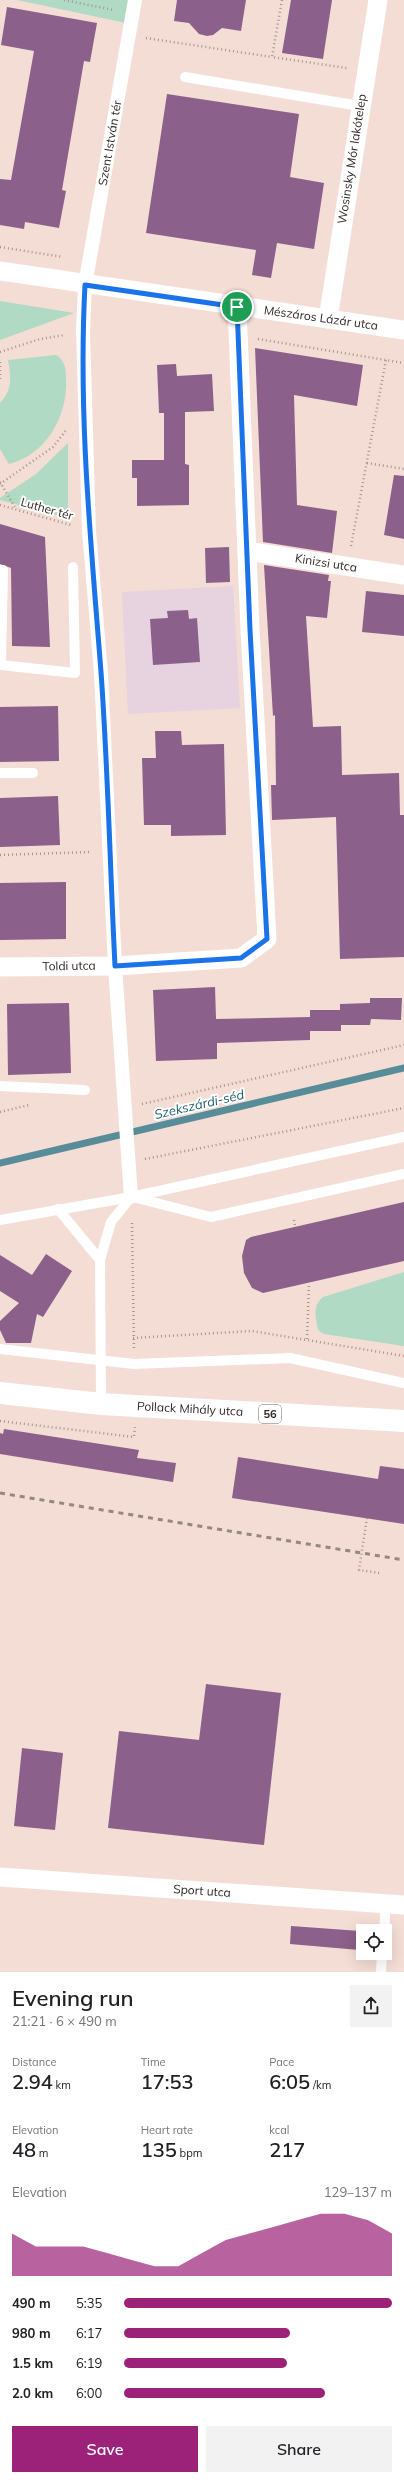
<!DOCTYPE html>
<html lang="en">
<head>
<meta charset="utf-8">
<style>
	body { margin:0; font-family:Mulish,sans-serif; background:#f2f2f2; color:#202124; height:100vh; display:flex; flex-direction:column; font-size:15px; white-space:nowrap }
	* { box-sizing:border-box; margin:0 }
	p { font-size:13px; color:#757577 }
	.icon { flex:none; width:22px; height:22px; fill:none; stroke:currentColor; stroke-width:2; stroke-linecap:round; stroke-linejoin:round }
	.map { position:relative; height:1972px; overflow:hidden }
	.side { display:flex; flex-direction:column; background:#fff; flex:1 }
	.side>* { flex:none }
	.fabs { position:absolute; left:356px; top:1924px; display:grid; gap:8px }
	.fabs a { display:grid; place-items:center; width:36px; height:36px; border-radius:0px; background:#fff; box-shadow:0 4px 16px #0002; font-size:20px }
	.pin { position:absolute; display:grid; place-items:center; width:34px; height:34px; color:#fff; margin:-17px; border:2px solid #fff; border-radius:50%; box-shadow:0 1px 4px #0007 }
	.round { display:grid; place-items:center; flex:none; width:42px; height:42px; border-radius:0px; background:#f2f2f2 }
	.head { display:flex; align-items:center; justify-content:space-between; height:68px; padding:0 12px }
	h1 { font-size:22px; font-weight:600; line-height:30px }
	.figures { display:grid; grid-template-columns:repeat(3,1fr); gap:6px; height:68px; padding:4px 12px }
	.figures div { display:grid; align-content:center }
	.figures b { font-size:20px; font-weight:600 }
	.figures small { font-size:11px; font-weight:400 }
	.figures p { font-size:11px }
	.chart { height:112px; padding:8px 12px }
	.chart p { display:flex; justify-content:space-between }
	.chart svg { width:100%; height:72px; margin-top:4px; fill:#9b2179; opacity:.7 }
	.cta { display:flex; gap:8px; margin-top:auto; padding:8px 12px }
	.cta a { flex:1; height:46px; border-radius:0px; background:#9b2179; color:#fff; font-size:16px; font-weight:600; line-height:46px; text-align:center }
	.cta a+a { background:#f2f2f2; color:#202124 }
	ul { padding:0 12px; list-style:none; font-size:13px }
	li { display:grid; grid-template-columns:64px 48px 1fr; align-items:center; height:30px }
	li i { height:10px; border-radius:5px; background:#9b2179 }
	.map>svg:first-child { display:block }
	.education { fill:#e7d2df }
	.green { fill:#b0dac3 }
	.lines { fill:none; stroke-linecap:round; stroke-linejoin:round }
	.stream { stroke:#588c99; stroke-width:7 }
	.building { fill:#8b608a }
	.path { stroke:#a6958f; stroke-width:2.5; stroke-dasharray:1 3; stroke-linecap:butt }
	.service { stroke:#fff; stroke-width:10 }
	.pedestrian { stroke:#fff; stroke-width:14 }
	.minor { stroke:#fff; stroke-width:19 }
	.primary { stroke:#fff; stroke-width:22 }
	.rail { stroke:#968781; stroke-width:3; stroke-dasharray:5 5; stroke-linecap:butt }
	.route-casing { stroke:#fff; stroke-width:8 }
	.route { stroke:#1a73e8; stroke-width:5 }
	.labels { text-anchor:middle; stroke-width:4; stroke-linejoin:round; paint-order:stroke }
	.shield { fill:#fff; stroke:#6d6866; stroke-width:1 }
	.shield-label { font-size:11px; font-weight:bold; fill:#2f2724 }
	.street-label { font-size:12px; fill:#2f2724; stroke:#fff }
	.water-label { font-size:13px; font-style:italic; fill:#1b5c6a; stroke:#fff }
</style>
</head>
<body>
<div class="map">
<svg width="404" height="1972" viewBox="0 0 404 1972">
	<rect width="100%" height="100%" fill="#f3ddd5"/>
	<polygon class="education" points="233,586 240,708 128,714 122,592"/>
	<g class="green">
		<polygon points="17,0 135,0 131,24"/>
		<polygon points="0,301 74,313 0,340"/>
		<path d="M56,355C65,360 66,369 66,379C68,416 46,455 9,464L0,449V403C13,390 11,376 8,360Z"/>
		<polygon points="68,443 68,518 0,500 0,498 36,474"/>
		<path d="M404,1272V1346L324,1334L318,1330C316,1317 312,1306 323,1297Z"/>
	</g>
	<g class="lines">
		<polyline class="stream" points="0,1163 404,1068"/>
	</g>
	<g class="building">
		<polygon points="177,0 246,0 241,31 222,28 213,35 207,36 199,34 189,23 174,21"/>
		<polygon points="291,0 332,0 323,59 282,53"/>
		<polygon points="7,7 97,23 90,62 84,61 62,190 66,191 59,228 25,222 24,229 0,225 0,179 11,180 34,51 1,45"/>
		<polygon points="167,94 299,114 290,177 324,183 314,249 277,243 271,278 252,275 256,250 146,233"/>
		<polygon points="255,348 363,365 357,406 294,395 297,505 337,511 332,553 263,542"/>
		<polygon points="176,364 177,376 212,374 214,411 185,412 185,464 189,465 189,505 137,506 137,478 132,478 132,460 164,460 164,413 159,413 157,365"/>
		<polygon points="394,475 404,476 404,539 384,535"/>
		<polygon points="0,524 45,537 50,647 12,646 11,568 0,564"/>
		<polygon points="229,547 230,582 206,583 205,548"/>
		<polygon points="264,565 329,575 328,581 331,581 327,618 306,616 313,727 341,726 342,775 399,773 400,815 404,815 404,957 340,959 336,817 272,820 271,785 276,785 275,715 273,716"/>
		<polygon points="366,591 404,595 404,636 362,632"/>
		<polygon points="188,610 189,619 197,618 200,662 153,665 150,619 168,618 167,611"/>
		<polygon points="58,706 59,761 0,762 0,707"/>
		<polygon points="155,731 181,731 182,745 224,744 226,835 171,836 171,825 144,825 142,758 156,758"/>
		<polygon points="58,796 60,845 0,847 0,798"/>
		<polygon points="66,882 66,939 0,940 0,883"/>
		<polygon points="215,987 216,1019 310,1017 310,1010 340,1010 340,1004 370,1003 370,998 402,998 401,1020 371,1019 370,1025 341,1025 341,1031 310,1031 310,1040 217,1043 217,1059 156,1061 153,990"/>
		<polygon points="69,1003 71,1073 8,1075 7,1004"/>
		<polygon points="404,1202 404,1261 263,1293 252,1288 244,1273 242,1256 246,1240 251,1237"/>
		<polygon points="46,1254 72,1271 43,1317 37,1314 31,1343 6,1343 0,1330 0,1321 19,1303 0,1291 0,1255 32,1275"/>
		<polygon points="4,1429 139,1450 137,1458 176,1463 173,1482 0,1454 0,1433 3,1434"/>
		<polygon points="238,1457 378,1479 380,1466 404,1469 404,1524 232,1498"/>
		<polygon points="206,1684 281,1693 264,1845 108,1828 119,1731 199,1740"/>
		<polygon points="22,1748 63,1753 55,1830 14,1826"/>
		<polygon points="291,1926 360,1931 359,1950 290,1944"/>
	</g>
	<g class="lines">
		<g class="path">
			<polyline points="64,0 114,10"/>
			<polyline points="282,0 272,57 347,68"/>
			<polyline points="146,38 272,57"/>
			<polyline points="0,247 63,257"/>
			<polyline points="258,339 404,363"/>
			<polyline points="0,352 40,339 65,335"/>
			<polyline points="0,362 0,379"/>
			<polyline points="367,463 404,469"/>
			<polyline points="0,482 16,509"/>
			<polyline points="0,484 53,447 67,429"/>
			<polyline points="0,505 71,525"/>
			<polyline points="351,546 386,360"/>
			<polyline points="0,855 91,852"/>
			<polyline points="142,1104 404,1045"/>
			<polyline points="0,1112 29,1105"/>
			<polyline points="145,1159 404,1108"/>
			<polyline points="294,1220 295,1226"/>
			<polyline points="132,1223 134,1348"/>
			<polyline points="133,1338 252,1331 404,1356"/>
			<polyline points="307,1339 309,1283"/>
			<polyline points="0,1421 134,1437 135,1427"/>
			<polyline points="367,1518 359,1570 380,1573"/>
		</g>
		<g class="service">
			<polyline points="185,77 360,106"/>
			<polyline points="0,570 3,570 1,665"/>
			<polyline points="0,665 75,673 73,567"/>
			<polyline points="0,773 33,773"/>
			<polyline points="0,1086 85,1090"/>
			<polyline points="133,1197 211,1217 404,1174"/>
			<polyline points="58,1209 100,1260"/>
			<polyline points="0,1220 131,1197 404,1137"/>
			<polyline points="0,1349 134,1364 290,1358 404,1383"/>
			<polyline points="101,1404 100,1260 111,1222 131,1197"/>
			<polyline points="384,1931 386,1903"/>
			<polyline points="381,1972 382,1953"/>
		</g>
		<polyline class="pedestrian" points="131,1197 115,966 101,673 89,531 83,332 85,285 135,0"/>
		<g class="minor">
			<polyline points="0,271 404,330"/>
			<polyline points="328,319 378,0"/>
			<polyline points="247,551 404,575"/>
			<polyline points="0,967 115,966 241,958 267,939 250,629 237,307"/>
			<polyline points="0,1877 404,1905"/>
		</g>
		<polyline class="primary" points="0,1393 101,1404 404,1421"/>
		<polyline class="rail" points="0,1493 404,1560"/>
	</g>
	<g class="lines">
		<g class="route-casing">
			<path id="route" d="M85,285L237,307L250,630L267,939L241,958L115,966C110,868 108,769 101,672C91,543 78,414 85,285Z"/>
		</g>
		<use href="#route" class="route"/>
	</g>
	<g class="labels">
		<rect class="shield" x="259" y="1405" width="22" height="18" rx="3"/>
		<g class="shield-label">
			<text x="270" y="1418">56</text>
		</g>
		<g class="street-label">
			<text transform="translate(110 143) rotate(-80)" y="4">Szent István tér</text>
			<text transform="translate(352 159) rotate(-81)" y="4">Wosinsky Mór lakótelep</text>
			<text transform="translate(321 318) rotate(8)" y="4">Mészáros Lázár utca</text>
			<text transform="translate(47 509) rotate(16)" y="4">Luther tér</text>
			<text transform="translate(326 563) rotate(9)" y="4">Kinizsi utca</text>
			<text transform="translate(69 966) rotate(-1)" y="4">Toldi utca</text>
			<text transform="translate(190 1409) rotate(3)" y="4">Pollack Mihály utca</text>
			<text transform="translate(202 1891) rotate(4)" y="4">Sport utca</text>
		</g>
		<g class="water-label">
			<text transform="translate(199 1104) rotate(-13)" y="5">Szekszárdi-séd</text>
		</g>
	</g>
</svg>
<div class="fabs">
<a><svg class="icon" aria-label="locate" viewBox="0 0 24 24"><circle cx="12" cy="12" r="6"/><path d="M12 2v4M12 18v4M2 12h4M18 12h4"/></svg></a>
</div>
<div class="pin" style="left:237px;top:307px;background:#1e9e55"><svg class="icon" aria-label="arrive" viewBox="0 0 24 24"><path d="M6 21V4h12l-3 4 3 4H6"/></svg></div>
</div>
<section class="side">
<div class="head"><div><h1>Evening run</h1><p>21:21 · 6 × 490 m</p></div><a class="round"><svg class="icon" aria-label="share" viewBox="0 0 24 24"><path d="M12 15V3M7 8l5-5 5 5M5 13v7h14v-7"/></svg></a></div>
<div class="figures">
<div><p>Distance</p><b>2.94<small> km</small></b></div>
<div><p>Time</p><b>17:53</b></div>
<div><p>Pace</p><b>6:05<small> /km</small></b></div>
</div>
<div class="figures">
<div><p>Elevation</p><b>48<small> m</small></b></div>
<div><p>Heart rate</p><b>135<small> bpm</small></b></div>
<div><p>kcal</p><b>217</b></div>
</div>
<div class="chart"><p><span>Elevation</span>129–137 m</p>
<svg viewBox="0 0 160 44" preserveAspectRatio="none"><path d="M0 44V18L10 26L20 26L30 26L40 30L50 34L60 38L70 38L80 30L90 22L100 18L110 14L120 10L130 6L140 6L150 10L160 18V44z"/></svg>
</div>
<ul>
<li><b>490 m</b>5:35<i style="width:100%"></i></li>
<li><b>980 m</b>6:17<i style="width:62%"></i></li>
<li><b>1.5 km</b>6:19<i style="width:61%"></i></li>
<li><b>2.0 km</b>6:00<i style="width:75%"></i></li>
</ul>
<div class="cta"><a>Save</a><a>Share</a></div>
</section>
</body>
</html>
